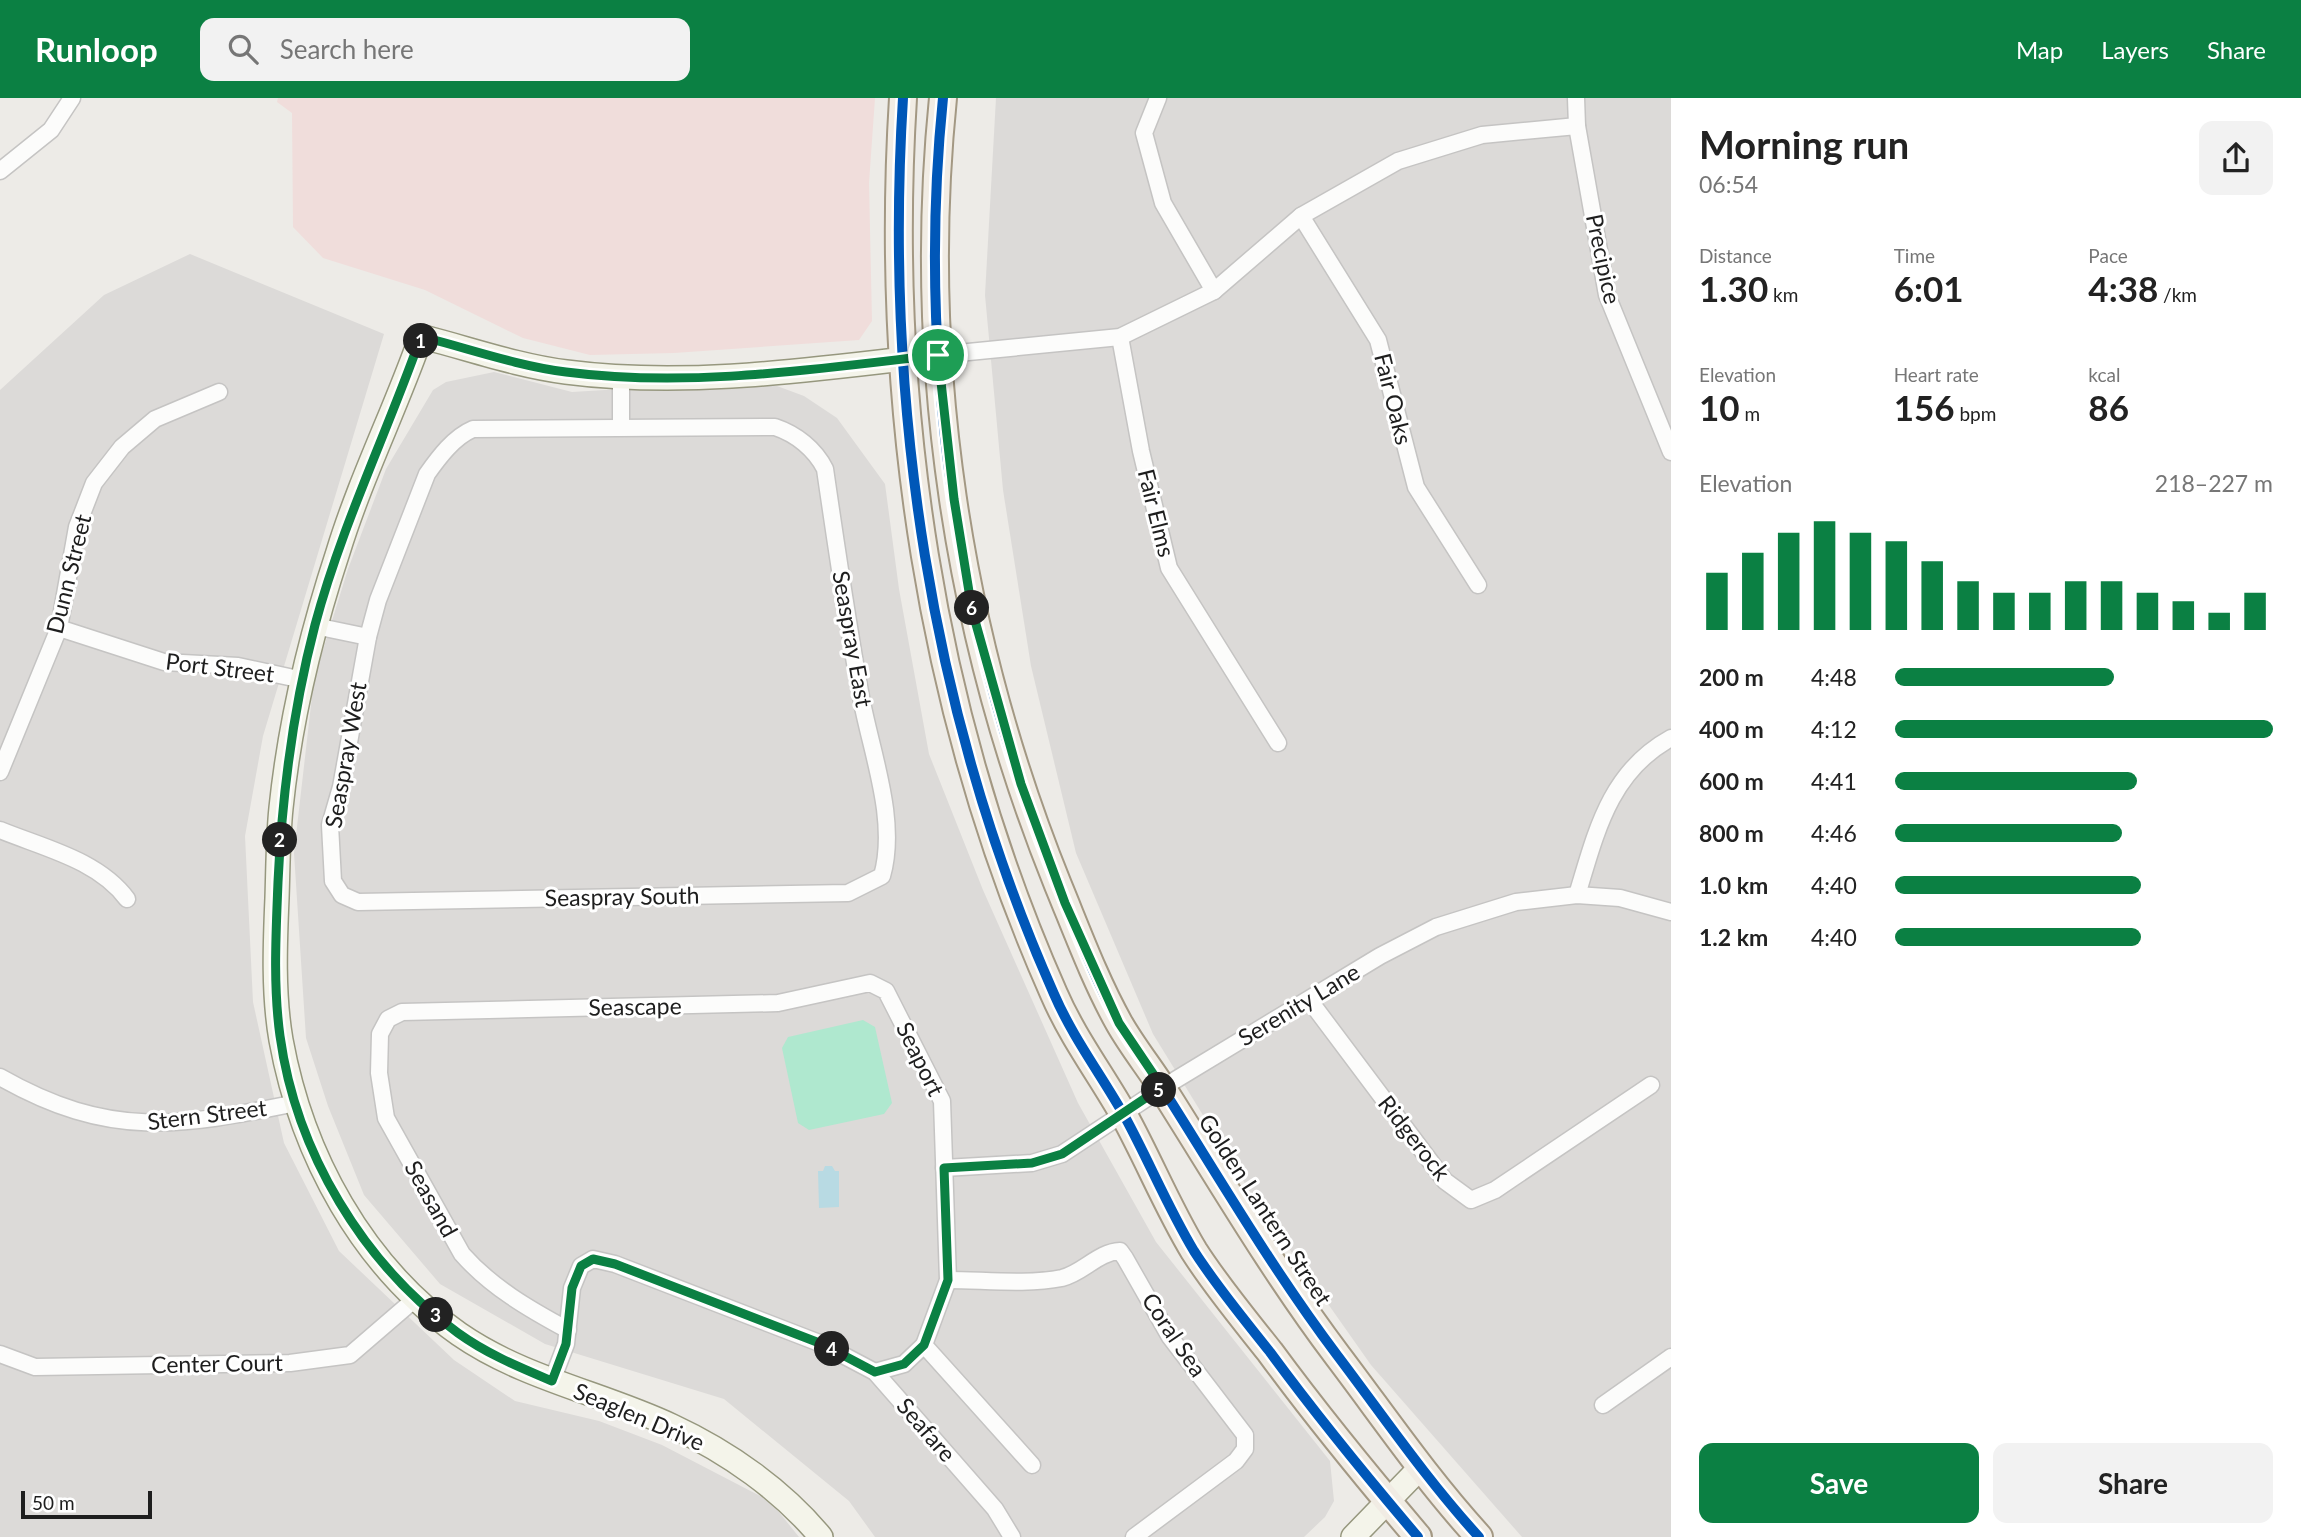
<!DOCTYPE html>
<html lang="en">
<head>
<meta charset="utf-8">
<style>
	body { margin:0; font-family:Lato,sans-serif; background:#f2f2f2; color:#222; height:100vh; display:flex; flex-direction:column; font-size:26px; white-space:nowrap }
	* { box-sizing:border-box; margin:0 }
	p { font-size:23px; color:#767676 }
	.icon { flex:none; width:38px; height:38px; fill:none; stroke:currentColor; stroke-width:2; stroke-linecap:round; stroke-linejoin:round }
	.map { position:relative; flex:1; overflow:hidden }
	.sheet { display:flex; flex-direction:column; background:#fff; width:630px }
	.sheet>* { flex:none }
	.scale { position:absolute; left:21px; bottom:18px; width:131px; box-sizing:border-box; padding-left:7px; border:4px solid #1e1e1e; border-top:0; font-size:19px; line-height:24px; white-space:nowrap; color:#1e1e1e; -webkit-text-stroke:5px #fff; paint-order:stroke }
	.pin { position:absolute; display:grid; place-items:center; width:60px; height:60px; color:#fff; margin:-30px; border:4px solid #fff; border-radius:50%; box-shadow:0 2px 7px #0007 }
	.km { position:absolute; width:35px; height:35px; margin:-18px; border-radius:50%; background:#222; color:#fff; font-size:19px; line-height:35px; text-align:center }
	.round { display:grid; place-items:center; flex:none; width:74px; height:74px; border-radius:14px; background:#f2f2f2 }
	.overview { display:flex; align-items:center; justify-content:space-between; height:119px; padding:0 28px }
	h1 { font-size:38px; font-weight:700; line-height:52px }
	.figures { display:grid; grid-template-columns:repeat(3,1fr); gap:10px; height:119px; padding:7px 28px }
	.figures div { display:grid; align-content:center }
	.figures b { font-size:35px; font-weight:700 }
	.figures small { font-size:19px; font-weight:400 }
	.figures p { font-size:19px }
	.chart { height:196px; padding:14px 28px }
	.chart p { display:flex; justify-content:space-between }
	.chart svg { width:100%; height:126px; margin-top:7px; stroke:#0b8043; stroke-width:6 }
	.action { display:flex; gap:14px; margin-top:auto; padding:14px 28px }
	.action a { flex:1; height:80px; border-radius:14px; background:#0b8043; color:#fff; font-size:28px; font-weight:700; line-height:80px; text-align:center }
	.action a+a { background:#f2f2f2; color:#222 }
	ul { padding:0 28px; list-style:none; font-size:23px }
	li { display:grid; grid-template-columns:112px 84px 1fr; align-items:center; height:52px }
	li i { height:18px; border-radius:9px; background:#0b8043 }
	header { display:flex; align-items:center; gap:42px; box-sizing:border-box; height:98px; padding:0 35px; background:#0b8043; color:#fff }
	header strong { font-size:33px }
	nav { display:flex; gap:38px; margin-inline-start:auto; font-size:24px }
	.search { width:490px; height:63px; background:#f2f2f2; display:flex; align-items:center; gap:18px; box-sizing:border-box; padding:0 24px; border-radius:14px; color:#767676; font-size:26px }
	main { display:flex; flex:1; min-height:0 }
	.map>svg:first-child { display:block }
	.residential { fill:#dcdad8 }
	.commercial { fill:#f0dddb }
	.pitch { fill:#afe8cf }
	.water { fill:#b8dae3 }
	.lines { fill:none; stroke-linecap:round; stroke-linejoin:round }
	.street-casing { stroke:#c5c4c3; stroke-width:19 }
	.secondary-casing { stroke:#96977e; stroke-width:26 }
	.primary-casing { stroke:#a39883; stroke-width:30 }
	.street { stroke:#fcfcfb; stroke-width:16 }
	.secondary { stroke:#f4f4ea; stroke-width:23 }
	.primary { stroke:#f1ece4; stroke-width:26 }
	.cycleway-casing { stroke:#fff; stroke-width:15 }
	.cycleway { stroke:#0057b8; stroke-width:10 }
	.route-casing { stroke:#fff; stroke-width:14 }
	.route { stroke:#0b8043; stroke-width:9 }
	.labels { text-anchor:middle; stroke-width:6; stroke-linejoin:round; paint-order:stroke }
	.street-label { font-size:23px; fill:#1e1e1e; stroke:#fff }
</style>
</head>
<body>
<header>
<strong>Runloop</strong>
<div class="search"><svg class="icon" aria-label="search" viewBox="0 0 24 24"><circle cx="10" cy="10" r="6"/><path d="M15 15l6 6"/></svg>Search here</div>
<nav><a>Map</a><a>Layers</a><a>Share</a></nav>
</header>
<main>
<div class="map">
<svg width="1671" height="1439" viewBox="0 0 1671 1439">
	<rect width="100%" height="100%" fill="#edebe7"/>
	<g class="residential">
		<polygon points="996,0 1671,0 1671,1439 1522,1439 1371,1267 1257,1105 1153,936 1076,755 1031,568 1003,392 985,197"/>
		<polygon points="190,156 384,236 263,638 245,738 253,904 284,1045 339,1153 454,1262 515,1303 599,1323 662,1347 770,1403 799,1439 0,1439 0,292 104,197"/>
		<polygon points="494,274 572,294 654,289 777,288 804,298 837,320 885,386 899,491 929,656 983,792 1078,1005 1156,1144 1330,1363 1334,1403 1325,1419 1304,1439 875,1439 849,1403 724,1301 545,1246 440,1186 364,1097 328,1008 306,940 294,755 314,581 348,471 386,371 433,292 446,284"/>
	</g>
	<polygon class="commercial" points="278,0 875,0 869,85 872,223 859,242 674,255 590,257 523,240 425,192 323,160 293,129 292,15 277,4"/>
	<polygon class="pitch" points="863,922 875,929 892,1005 884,1016 809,1032 798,1025 782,950 788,939"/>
	<polygon class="water" points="825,1068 832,1068 835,1073 839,1073 839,1109 819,1110 818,1073 823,1073"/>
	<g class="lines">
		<g class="street-casing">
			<g id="street">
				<polyline points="1158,0 1144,35 1163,105 1214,193"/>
				<polyline points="1576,0 1577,28 1607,197 1671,354"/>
				<polyline points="0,73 51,32 72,0"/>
				<polyline points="1301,118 1378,242 1416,389 1478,487"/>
				<polyline points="1120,239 1141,353 1169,470 1278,645"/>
				<polyline points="938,257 1120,239 1214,193 1301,118 1398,63 1482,37 1577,28"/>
				<polyline points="621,279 621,329"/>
				<path d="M775,329C796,336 815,351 825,371C836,447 847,523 861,599C871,654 898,722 882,778L848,795L358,804L342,797L333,783L330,727L341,689L368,539L378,502L427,376C439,359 454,339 473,331Z"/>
				<polyline points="315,528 368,539"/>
				<polyline points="59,530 164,564 238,568 303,582"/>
				<polyline points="0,674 59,530 77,429 94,385 122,349 155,321 219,294"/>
				<path d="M0,732C44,750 98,762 127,801"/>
				<path d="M1577,797C1596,735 1609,674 1671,640"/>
				<polyline points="1310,903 1445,1083 1471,1102 1495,1092 1651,987"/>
				<path d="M0,979C109,1041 179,1029 296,1005"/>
				<polyline points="944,1070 1032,1065 1062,1056 1162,990 1380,858 1436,829 1516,804 1577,797 1620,800 1671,814"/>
				<path d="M948,1182C984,1182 1026,1187 1062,1180C1083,1175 1098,1154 1120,1153L1125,1160L1170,1239L1245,1337V1351L1236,1363L1134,1439"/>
				<path d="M568,1232C529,1211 491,1189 462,1156L386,1020L379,975L380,936L388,921L402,914L778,905L870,885L886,893L942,1003L948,1182L924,1247L1032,1367"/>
				<polyline points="0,1256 35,1269 290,1265 350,1257 415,1201"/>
				<polyline points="875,1274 904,1266 924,1247"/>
				<polyline points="552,1283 566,1246 572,1190 581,1168 593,1161 615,1166 822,1246 875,1274 995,1411 1012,1439"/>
				<polyline points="1603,1307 1671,1259"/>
			</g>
		</g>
		<g class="secondary-casing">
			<g id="secondary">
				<path d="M821,1439C782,1392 728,1354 672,1328C602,1295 524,1281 459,1236C362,1168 302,1057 281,942C273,896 275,846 277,800C278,770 278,739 281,710C290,623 311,536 338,454C360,382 394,314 419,244L427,240C473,252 519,268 566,274C689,290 816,271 938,257"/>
				<polyline points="1353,1439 1419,1371"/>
			</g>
		</g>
		<g class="primary-casing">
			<g id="primary">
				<path d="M903,0C884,304 930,617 1054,896C1073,940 1102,978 1125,1019C1149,1063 1168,1110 1194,1153C1217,1189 1244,1221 1270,1254C1317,1318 1367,1379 1418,1439"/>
				<path d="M943,0C916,265 958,540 1058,787C1077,833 1095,882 1119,925C1132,948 1149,969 1163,991C1220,1081 1273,1172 1337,1257C1384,1319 1426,1381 1479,1439"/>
			</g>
		</g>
		<use href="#street" class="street"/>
		<use href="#secondary" class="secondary"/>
		<use href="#primary" class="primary"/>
		<g class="cycleway-casing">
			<g id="cycleway">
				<path d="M903,0C884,304 930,617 1054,896C1073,940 1102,978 1125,1019C1149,1063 1168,1110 1194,1153C1217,1189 1244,1221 1270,1254C1317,1318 1367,1379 1418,1439"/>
				<path d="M943,0C916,265 958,540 1058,787C1077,833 1095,882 1119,925C1132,948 1149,969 1163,991C1220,1081 1273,1172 1337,1257C1384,1319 1426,1381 1479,1439"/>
			</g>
		</g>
		<use href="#cycleway" class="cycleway"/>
	</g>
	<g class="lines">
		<g class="route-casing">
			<path id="route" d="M427,240C473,252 519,268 566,274C689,290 816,271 938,257L954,401L972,512L1021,686L1065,805L1119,925L1162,989L1062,1056L1032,1065L944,1070L948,1182L924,1247L904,1266L875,1274L822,1246L615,1166L593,1161L581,1168L572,1190L566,1246L552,1283C519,1269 487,1256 458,1235C363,1166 296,1054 280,938C273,887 276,835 278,784C282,698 293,611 315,527C341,430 385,339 419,244Z"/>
		</g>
		<use href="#route" class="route"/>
	</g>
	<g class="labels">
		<g class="street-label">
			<text transform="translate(1603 161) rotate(78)" y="8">Precipice</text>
			<text transform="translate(1393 301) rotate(76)" y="8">Fair Oaks</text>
			<text transform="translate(1156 415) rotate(76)" y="8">Fair Elms</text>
			<text transform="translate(69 476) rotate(-76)" y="8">Dunn Street</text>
			<text transform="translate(852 541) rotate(80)" y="8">Seaspray East</text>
			<text transform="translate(220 570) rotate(7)" y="8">Port Street</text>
			<text transform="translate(346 657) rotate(-80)" y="8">Seaspray West</text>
			<text transform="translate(622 799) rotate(-1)" y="8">Seaspray South</text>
			<text transform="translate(1299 907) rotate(-31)" y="8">Serenity Lane</text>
			<text transform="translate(635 909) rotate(-1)" y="8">Seascape</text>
			<text transform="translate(920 961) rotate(64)" y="8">Seaport</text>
			<text transform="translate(207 1017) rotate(-7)" y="8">Stern Street</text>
			<text transform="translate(1414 1040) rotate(52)" y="8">Ridgerock</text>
			<text transform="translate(431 1101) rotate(61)" y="8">Seasand</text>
			<text transform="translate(1265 1112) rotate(57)" y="8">Golden Lantern Street</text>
			<text transform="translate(1174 1237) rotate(56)" y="8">Coral Sea</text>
			<text transform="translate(217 1266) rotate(-1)" y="8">Center Court</text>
			<text transform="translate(639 1319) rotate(23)" y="8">Seaglen Drive</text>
			<text transform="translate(926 1332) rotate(49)" y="8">Seafare</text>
		</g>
	</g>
</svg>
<div class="scale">50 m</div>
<div class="pin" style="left:938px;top:257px;background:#1e9e55"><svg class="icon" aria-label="arrive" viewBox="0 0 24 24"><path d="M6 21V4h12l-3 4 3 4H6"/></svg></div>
<b class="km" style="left:421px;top:243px">1</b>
<b class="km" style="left:280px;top:742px">2</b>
<b class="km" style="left:436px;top:1217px">3</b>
<b class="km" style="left:832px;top:1251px">4</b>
<b class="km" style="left:1159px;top:992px">5</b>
<b class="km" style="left:972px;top:510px">6</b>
</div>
<section class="sheet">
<div class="overview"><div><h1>Morning run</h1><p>06:54</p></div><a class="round"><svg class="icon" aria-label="share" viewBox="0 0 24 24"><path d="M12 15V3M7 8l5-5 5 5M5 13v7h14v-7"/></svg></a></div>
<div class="figures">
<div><p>Distance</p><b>1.30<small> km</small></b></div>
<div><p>Time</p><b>6:01</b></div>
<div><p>Pace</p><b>4:38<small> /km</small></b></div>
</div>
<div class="figures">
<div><p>Elevation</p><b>10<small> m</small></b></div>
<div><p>Heart rate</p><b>156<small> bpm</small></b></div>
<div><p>kcal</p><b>86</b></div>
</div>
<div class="chart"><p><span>Elevation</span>218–227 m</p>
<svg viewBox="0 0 160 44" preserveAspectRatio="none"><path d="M5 44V24M15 44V17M25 44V10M35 44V6M45 44V10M55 44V13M65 44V20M75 44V27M85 44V31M95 44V31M105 44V27M115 44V27M125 44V31M135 44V34M145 44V38M155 44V31"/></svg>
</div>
<ul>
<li><b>200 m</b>4:48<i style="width:58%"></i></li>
<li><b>400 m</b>4:12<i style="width:100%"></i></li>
<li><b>600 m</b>4:41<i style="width:64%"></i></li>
<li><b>800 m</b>4:46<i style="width:60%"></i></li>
<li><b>1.0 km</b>4:40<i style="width:65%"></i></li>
<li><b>1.2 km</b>4:40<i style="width:65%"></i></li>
</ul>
<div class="action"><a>Save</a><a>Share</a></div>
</section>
</main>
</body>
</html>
